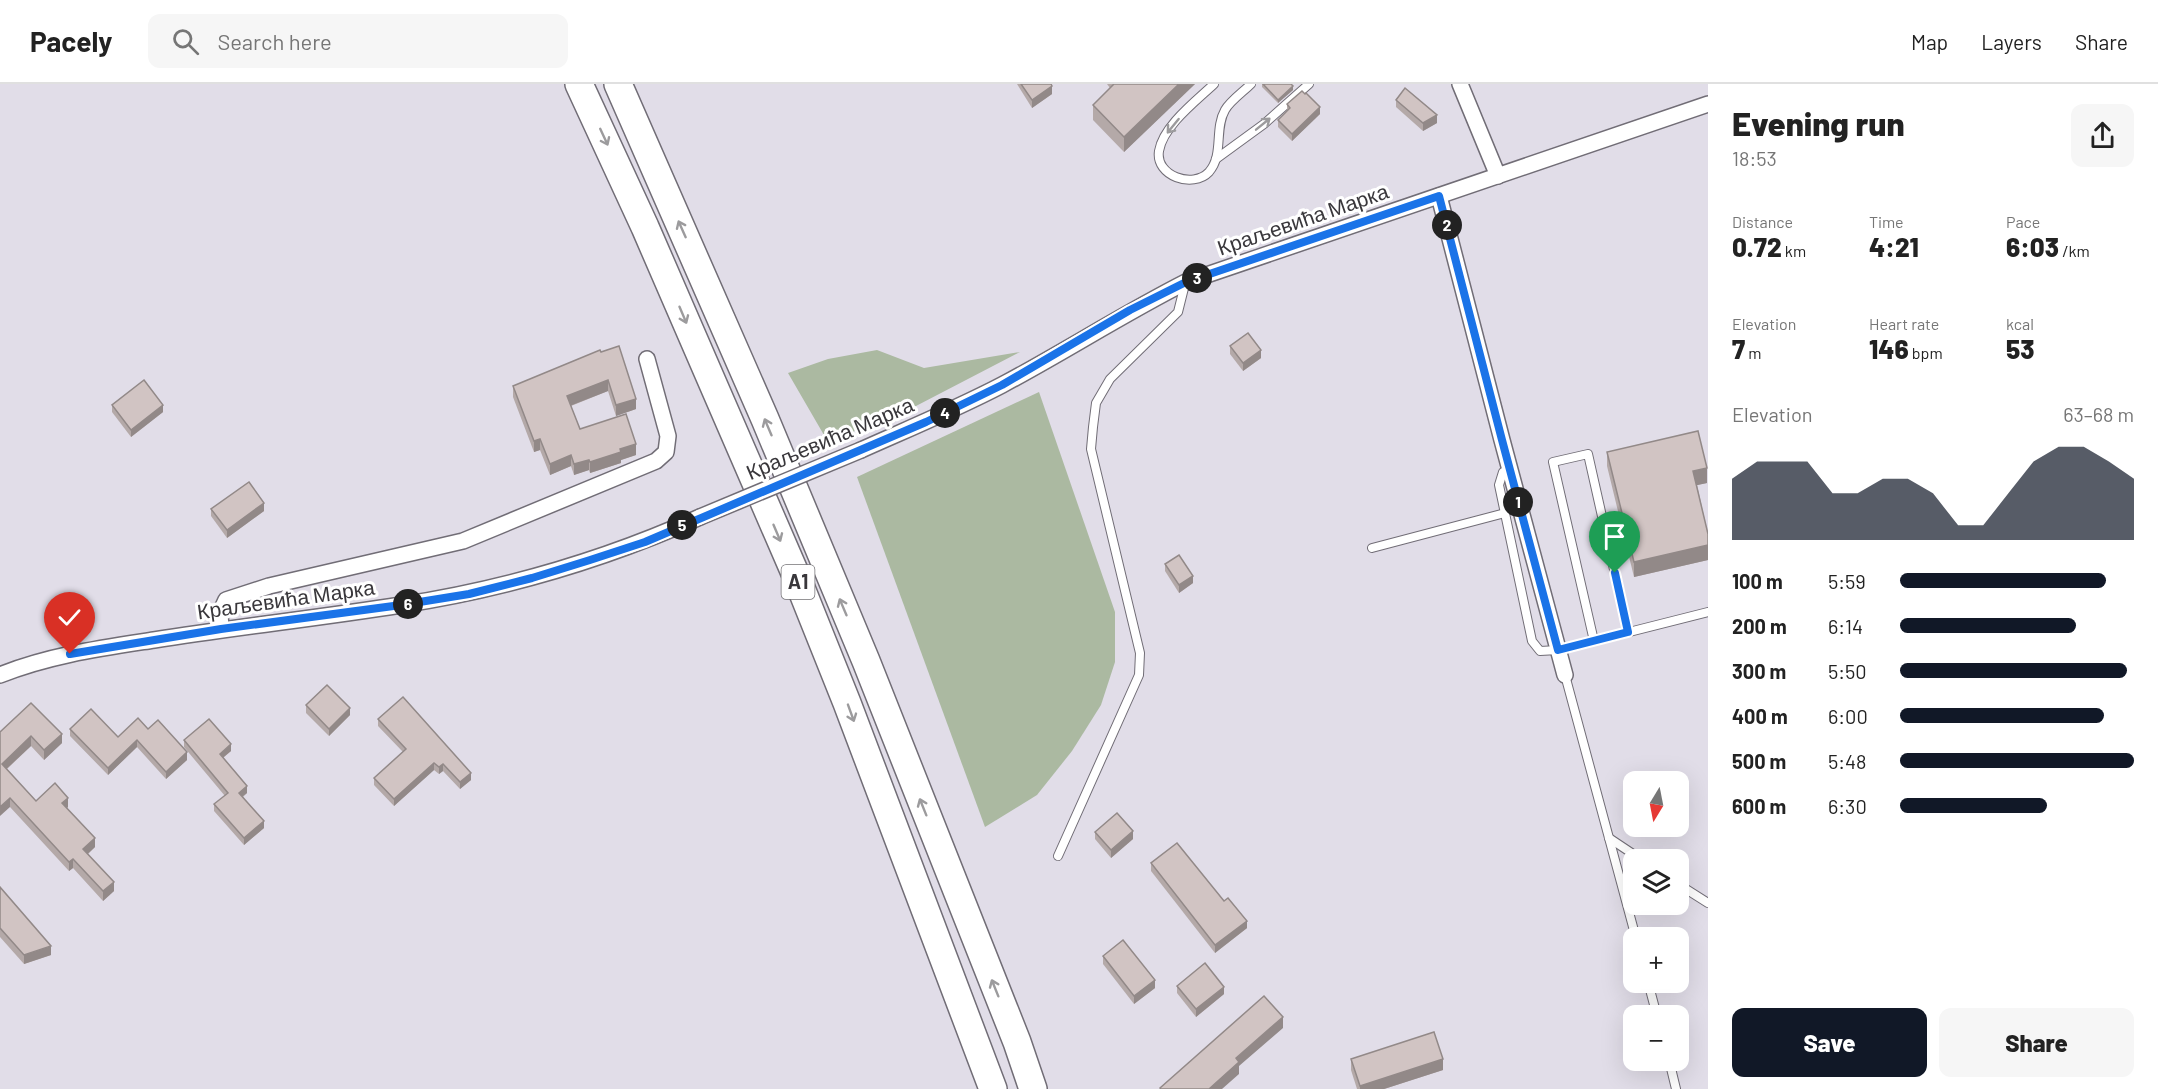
<!DOCTYPE html>
<html lang="en">
<head>
<meta charset="utf-8">
<style>
	body { margin:0; font-family:Barlow,sans-serif; background:#f6f6f6; color:#222; height:100vh; display:flex; flex-direction:column; font-size:22px; white-space:nowrap }
	* { box-sizing:border-box; margin:0 }
	p { font-size:20px; color:#767676 }
	.icon { flex:none; width:33px; height:33px; fill:none; stroke:currentColor; stroke-width:2; stroke-linecap:round; stroke-linejoin:round }
	.map { position:relative; flex:1; overflow:hidden }
	.panel { display:flex; flex-direction:column; background:#fff; width:450px }
	.panel>* { flex:none }
	.needle { width:39px; rotate:190deg }
	.buttons { position:absolute; left:1623px; top:687px; display:grid; gap:12px }
	.buttons a { display:grid; place-items:center; width:66px; height:66px; border-radius:12px; background:#fff; box-shadow:0 6px 24px #0002; font-size:30px }
	.pin { position:absolute; display:grid; place-items:center; width:51px; height:51px; color:#fff; margin:-62px -26px; border-radius:50% 50% 50% 0; rotate:-45deg; box-shadow:0 0 6px #0007 }
	.pin .icon { rotate:45deg }
	.km { position:absolute; width:30px; height:30px; margin:-15px; border-radius:50%; background:#222; color:#fff; font-size:16px; line-height:30px; text-align:center }
	.round { display:grid; place-items:center; flex:none; width:63px; height:63px; border-radius:12px; background:#f6f6f6 }
	.summary { display:flex; align-items:center; justify-content:space-between; height:102px; padding:0 24px }
	h1 { font-size:33px; font-weight:800; line-height:45px }
	.metrics { display:grid; grid-template-columns:repeat(3,1fr); gap:9px; height:102px; padding:6px 24px }
	.metrics div { display:grid; align-content:center }
	.metrics b { font-size:26px; font-weight:800 }
	.metrics small { font-size:16px; font-weight:400 }
	.metrics p { font-size:16px }
	.chart { height:168px; padding:12px 24px }
	.chart p { display:flex; justify-content:space-between }
	.chart svg { width:100%; height:108px; margin-top:6px; fill:#111827; opacity:.7 }
	.cta { display:flex; gap:12px; margin-top:auto; padding:12px 24px }
	.cta a { flex:1; height:69px; border-radius:12px; background:#111827; color:#fff; font-size:24px; font-weight:800; line-height:69px; text-align:center }
	.cta a+a { background:#f6f6f6; color:#222 }
	ul { padding:0 24px; list-style:none; font-size:20px }
	li { display:grid; grid-template-columns:96px 72px 1fr; align-items:center; height:45px }
	li i { height:15px; border-radius:8px; background:#111827 }
	header { display:flex; align-items:center; gap:36px; box-sizing:border-box; height:84px; padding:0 30px; background:#fff; border-bottom:2px solid #e0e0e0 }
	header strong { font-size:28px }
	nav { display:flex; gap:33px; margin-inline-start:auto; font-size:21px }
	.search { width:420px; height:54px; background:#f6f6f6; display:flex; align-items:center; gap:15px; box-sizing:border-box; padding:0 21px; border-radius:12px; color:#767676; font-size:22px }
	main { display:flex; flex:1; min-height:0 }
	.map>svg:first-child { display:block }
	.green { fill:#abb9a1 }
	.lines { fill:none; stroke-linecap:round; stroke-linejoin:round }
	.lane-casing { stroke:#716d76; stroke-width:10 }
	.street-casing { stroke:#716d76; stroke-width:18 }
	.highway-casing { stroke:#716d76; stroke-width:30 }
	.lane { stroke:#fff; stroke-width:8 }
	.street { stroke:#fff; stroke-width:15 }
	.highway { stroke:#fff; stroke-width:27 }
	.street-bridge-casing { stroke:#716d76; stroke-width:18; stroke-linecap:butt }
	.street-bridge { stroke:#fff; stroke-width:15 }
	.wall { fill:#b4a9a8 }
	.shaded-wall { fill:#928988 }
	.building { fill:#d1c4c3; stroke:#928988; stroke-width:1.5 }
	.oneway { stroke:#9c9b9d }
	.route-casing { stroke:#fff; stroke-width:12 }
	.route { stroke:#1a73e8; stroke-width:8 }
	.labels { text-anchor:middle; stroke-width:6; stroke-linejoin:round; paint-order:stroke }
	.shield { fill:#fff; stroke:#747376; stroke-width:1.5 }
	.shield-label { font-size:20px; font-weight:bold; fill:#39373b }
	.street-label { font-size:21px; fill:#39373b; stroke:#fff }
</style>
</head>
<body>
<header>
<strong>Pacely</strong>
<div class="search"><svg class="icon" aria-label="search" viewBox="0 0 24 24"><circle cx="10" cy="10" r="6"/><path d="M15 15l6 6"/></svg>Search here</div>
<nav><a>Map</a><a>Layers</a><a>Share</a></nav>
</header>
<main>
<div class="map">
<svg width="1708" height="1005" viewBox="0 0 1708 1005">
	<rect width="100%" height="100%" fill="#e1dde8"/>
	<g class="green">
		<polygon points="877,266 924,284 1020,268 916,322 828,358 788,289 828,275"/>
		<polygon points="1039,308 1115,528 1115,578 1101,621 1072,667 1037,711 985,743 857,393"/>
	</g>
	<g class="lines">
		<g class="lane-casing">
			<g id="lane">
				<path d="M1214,0C1196,17 1163,42 1159,67C1155,92 1193,105 1209,88C1224,71 1214,45 1225,26C1230,17 1243,8 1251,0"/>
				<polyline points="1216,75 1264,40 1309,0"/>
				<polyline points="1509,385 1503,388 1499,401 1532,557 1540,567 1558,566 1708,528"/>
				<polyline points="1372,464 1505,429"/>
				<polyline points="1594,557 1553,378 1588,370 1628,548"/>
				<polyline points="1565,591 1636,854"/>
				<polyline points="1609,754 1642,776"/>
				<polyline points="1058,772 1139,591 1140,569 1091,365 1093,343 1096,319 1110,295 1178,228 1185,200"/>
				<polyline points="1678,800 1708,819"/>
				<polyline points="1648,898 1657,932"/>
				<polyline points="1669,976 1676,1005"/>
			</g>
		</g>
		<g class="street-casing">
			<g id="street">
				<polyline points="1460,0 1498,92"/>
				<polyline points="1439,112 1502,356 1565,591"/>
				<path d="M861,366C908,345 956,325 1002,301C1064,268 1123,230 1186,198L1708,20"/>
				<polyline points="221,545 220,529 226,516 269,502 463,457 656,377 666,368 668,352 647,275"/>
				<path d="M0,591C50,571 102,564 154,556C236,543 319,534 401,521C505,505 604,476 700,433"/>
			</g>
		</g>
		<g class="highway-casing">
			<g id="highway">
				<polyline points="579,0 645,143 795,489 847,619 993,1005"/>
				<polyline points="618,0 765,335 866,577 1017,958 1033,1005"/>
			</g>
		</g>
		<use href="#lane" class="lane"/>
		<use href="#street" class="street"/>
		<use href="#highway" class="highway"/>
		<g class="street-bridge-casing">
			<polyline id="street-bridge" points="700,433 861,366"/>
		</g>
		<use href="#street-bridge" class="street-bridge"/>
	</g>
	<g class="wall">
		<polygon points="1017,0 1051,0 1052,10 1032,24"/>
		<polygon points="1107,0 1195,0 1124,68 1093,36 1093,21 1110,4"/>
		<polygon points="1262,0 1291,0 1293,6 1278,19 1262,3"/>
		<polygon points="1305,10 1320,30 1292,57 1278,43 1278,36 1287,28 1287,20"/>
		<polygon points="1396,16 1437,39 1423,47 1396,23"/>
		<polygon points="1230,262 1261,274 1243,287 1230,270"/>
		<polygon points="600,266 636,325 616,332 608,307 571,322 580,345 636,371 621,376 621,379 590,389 589,386 574,391 571,382 550,391 540,366 534,368 513,313 513,302"/>
		<polygon points="112,321 163,328 131,353 112,328"/>
		<polygon points="1607,368 1707,399 1697,401 1708,450 1708,476 1634,493 1607,382"/>
		<polygon points="211,425 264,427 227,454 211,432"/>
		<polygon points="1165,480 1193,499 1179,509 1165,487"/>
		<polygon points="306,621 350,631 329,652 306,629"/>
		<polygon points="378,635 471,696 460,705 443,687 439,690 434,686 394,722 374,701 374,694 403,668 378,642"/>
		<polygon points="70,645 118,653 148,645 187,676 166,695 137,663 108,691 70,652"/>
		<polygon points="0,648 62,650 62,659 44,676 31,662 7,685 36,717 68,723 67,724 95,763 88,770 114,807 103,817 73,784 69,787 10,723"/>
		<polygon points="184,656 231,667 223,674 247,709 243,713 264,744 244,761 214,727 214,720 225,712 184,663"/>
		<polygon points="1095,748 1133,755 1111,774 1095,755"/>
		<polygon points="1151,779 1224,817 1247,844 1215,869 1151,787"/>
		<polygon points="0,803 51,871 24,880 0,853"/>
		<polygon points="1103,872 1155,904 1134,920 1103,880"/>
		<polygon points="1177,902 1224,910 1196,933 1177,909"/>
		<polygon points="1351,975 1443,986 1384,1005 1357,1005 1351,986"/>
	</g>
	<g class="shaded-wall">
		<polygon points="1179,0 1195,0 1124,68 1124,53"/>
		<polygon points="1052,2 1052,10 1032,24 1032,16"/>
		<polygon points="1293,2 1293,6 1278,19 1278,16"/>
		<polygon points="1320,23 1320,30 1292,57 1292,50"/>
		<polygon points="1437,31 1437,39 1423,47 1423,39"/>
		<polygon points="1261,266 1261,274 1243,287 1243,279"/>
		<polygon points="608,296 608,307 567,323 567,312"/>
		<polygon points="636,315 636,325 616,332 616,321"/>
		<polygon points="163,321 163,328 131,353 131,346"/>
		<polygon points="540,355 540,366 534,368 534,357"/>
		<polygon points="636,360 636,371 621,376 621,379 590,389 590,378 620,365"/>
		<polygon points="571,371 571,382 550,391 550,380"/>
		<polygon points="589,376 589,386 574,391 574,380"/>
		<polygon points="1707,384 1707,399 1693,402 1693,387"/>
		<polygon points="264,419 264,427 227,454 227,446"/>
		<polygon points="1708,461 1708,476 1634,493 1634,478"/>
		<polygon points="1193,492 1193,499 1179,509 1179,501"/>
		<polygon points="350,624 350,631 329,652 329,645"/>
		<polygon points="62,650 62,659 44,676 44,666"/>
		<polygon points="31,652 31,662 2,689 2,680"/>
		<polygon points="137,656 137,663 108,691 108,684"/>
		<polygon points="231,660 231,667 220,676 220,670"/>
		<polygon points="187,668 187,676 166,695 166,688"/>
		<polygon points="434,679 434,686 394,722 394,715"/>
		<polygon points="443,680 443,687 439,690 439,683"/>
		<polygon points="471,689 471,696 460,705 460,698"/>
		<polygon points="247,702 247,709 239,715 239,709"/>
		<polygon points="10,714 10,723 0,732 0,723"/>
		<polygon points="68,714 68,723 62,728 62,719"/>
		<polygon points="264,737 264,744 244,761 244,754"/>
		<polygon points="1133,747 1133,755 1111,774 1111,766"/>
		<polygon points="95,754 95,763 83,774 83,765"/>
		<polygon points="73,775 73,784 69,787 69,778"/>
		<polygon points="114,798 114,807 103,817 103,807"/>
		<polygon points="1247,837 1247,844 1215,869 1215,861"/>
		<polygon points="51,862 51,871 24,880 24,871"/>
		<polygon points="1155,896 1155,904 1134,920 1134,912"/>
		<polygon points="1224,903 1224,910 1196,933 1196,925"/>
		<polygon points="1283,933 1283,944 1239,982 1239,990 1222,1005 1209,1005 1236,974"/>
		<polygon points="1443,975 1443,986 1384,1005 1360,1005 1360,1002"/>
	</g>
	<g class="building">
		<polygon points="1021,0 1051,0 1052,2 1032,16"/>
		<polygon points="1114,0 1179,0 1124,53 1093,21"/>
		<polygon points="1263,0 1291,0 1293,2 1278,16"/>
		<polygon points="1405,4 1437,31 1423,39 1396,16"/>
		<polygon points="1302,7 1305,10 1306,9 1320,23 1292,50 1278,36 1290,24 1287,20"/>
		<polygon points="1248,249 1261,266 1243,279 1230,262"/>
		<polygon points="619,262 636,315 616,321 608,296 567,312 580,345 626,330 636,360 620,365 621,368 590,378 589,376 574,380 571,371 550,380 540,355 534,357 513,302 600,266 601,268"/>
		<polygon points="144,296 163,321 131,346 112,321"/>
		<polygon points="1698,347 1707,384 1693,387 1708,450 1708,461 1634,478 1607,368"/>
		<polygon points="249,398 264,419 227,446 211,425"/>
		<polygon points="1179,471 1193,492 1179,501 1165,480"/>
		<polygon points="327,601 350,624 329,645 306,621"/>
		<polygon points="403,613 471,689 460,698 443,680 439,683 434,679 394,715 374,694 406,665 378,635"/>
		<polygon points="31,619 62,650 44,666 31,652 2,680 36,717 55,699 68,714 62,719 95,754 83,765 114,798 103,807 73,775 69,778 10,714 0,723 0,648"/>
		<polygon points="91,625 118,653 138,634 148,645 158,636 187,668 166,688 137,656 108,684 70,645"/>
		<polygon points="209,635 231,660 220,670 247,702 239,709 264,737 244,754 214,720 228,709 184,656"/>
		<polygon points="1117,729 1133,747 1111,766 1095,748"/>
		<polygon points="1177,759 1224,817 1228,814 1247,837 1215,861 1151,779"/>
		<polygon points="0,803 51,862 24,871 0,844"/>
		<polygon points="1123,856 1155,896 1134,912 1103,872"/>
		<polygon points="1205,879 1224,903 1196,925 1177,902"/>
		<polygon points="1264,912 1283,933 1236,974 1239,978 1209,1005 1161,1005 1160,1004"/>
		<polygon points="1434,948 1443,975 1360,1002 1351,975"/>
	</g>
	<defs><path id="oneway-shaft" d="M-6 0H5M1.5-3L5.5 0L1.5 3" fill="none" stroke-width="1.6" stroke-linecap="round" stroke-linejoin="round" transform="scale(1.5)"/></defs>
	<g class="oneway">
		<use href="#oneway-shaft" transform="translate(1263 40) rotate(-39)"/>
		<use href="#oneway-shaft" transform="translate(1173 42) rotate(129)"/>
		<use href="#oneway-shaft" transform="translate(604 53) rotate(65)"/>
		<use href="#oneway-shaft" transform="translate(682 145) rotate(-114)"/>
		<use href="#oneway-shaft" transform="translate(683 231) rotate(67)"/>
		<use href="#oneway-shaft" transform="translate(768 343) rotate(-113)"/>
		<use href="#oneway-shaft" transform="translate(777 449) rotate(67)"/>
		<use href="#oneway-shaft" transform="translate(843 523) rotate(-113)"/>
		<use href="#oneway-shaft" transform="translate(851 629) rotate(70)"/>
		<use href="#oneway-shaft" transform="translate(923 723) rotate(-112)"/>
		<use href="#oneway-shaft" transform="translate(995 904) rotate(-112)"/>
	</g>
	<g class="lines">
		<g class="route-casing">
			<polyline id="route" points="70,570 221,545 401,521 469,510 532,494 590,476 645,458 926,338 1002,301 1130,226 1186,198 1439,112 1502,356 1558,566 1628,548 1615,489"/>
		</g>
		<use href="#route" class="route"/>
	</g>
	<g class="labels">
		<rect class="shield" x="781.5" y="481" width="33" height="34" rx="4.5"/>
		<g class="shield-label">
			<text x="798" y="505">A1</text>
		</g>
		<g class="street-label">
			<text transform="translate(1303 136) rotate(-19)" y="7">Краљевића Марка</text>
			<text transform="translate(830 355) rotate(-23)" y="7">Краљевића Марка</text>
			<text transform="translate(286 516) rotate(-8)" y="7">Краљевића Марка</text>
		</g>
	</g>
</svg>
<div class="buttons">
<a><svg class="needle" viewBox="-14 -14 28 28"><path d="M0-13l5 13h-10z" fill="#e53935"/><path d="M0 13l5-13h-10z" fill="#767676"/></svg></a>
<a><svg class="icon" aria-label="layers" viewBox="0 0 24 24"><path d="M12 4l9 5-9 5-9-5zM3 14l9 5 9-5"/></svg></a>
<a>+</a>
<a>−</a>
</div>
<div class="pin" style="left:1615px;top:489px;background:#1e9e55"><svg class="icon" aria-label="arrive" viewBox="0 0 24 24"><path d="M6 21V4h12l-3 4 3 4H6"/></svg></div>
<div class="pin" style="left:70px;top:570px;background:#d93025"><svg class="icon" aria-label="check" viewBox="0 0 24 24"><path d="M5 12l5 5 9-10"/></svg></div>
<b class="km" style="left:1518px;top:418px">1</b>
<b class="km" style="left:1447px;top:141px">2</b>
<b class="km" style="left:1197px;top:194px">3</b>
<b class="km" style="left:945px;top:329px">4</b>
<b class="km" style="left:682px;top:441px">5</b>
<b class="km" style="left:408px;top:520px">6</b>
</div>
<section class="panel">
<div class="summary"><div><h1>Evening run</h1><p>18:53</p></div><a class="round"><svg class="icon" aria-label="share" viewBox="0 0 24 24"><path d="M12 15V3M7 8l5-5 5 5M5 13v7h14v-7"/></svg></a></div>
<div class="metrics">
<div><p>Distance</p><b>0.72<small> km</small></b></div>
<div><p>Time</p><b>4:21</b></div>
<div><p>Pace</p><b>6:03<small> /km</small></b></div>
</div>
<div class="metrics">
<div><p>Elevation</p><b>7<small> m</small></b></div>
<div><p>Heart rate</p><b>146<small> bpm</small></b></div>
<div><p>kcal</p><b>53</b></div>
</div>
<div class="chart"><p><span>Elevation</span>63–68 m</p>
<svg viewBox="0 0 160 44" preserveAspectRatio="none"><path d="M0 44V19L10 12L20 12L30 12L40 25L50 25L60 19L70 19L80 25L90 38L100 38L110 25L120 12L130 6L140 6L150 12L160 19V44z"/></svg>
</div>
<ul>
<li><b>100 m</b>5:59<i style="width:88%"></i></li>
<li><b>200 m</b>6:14<i style="width:75%"></i></li>
<li><b>300 m</b>5:50<i style="width:97%"></i></li>
<li><b>400 m</b>6:00<i style="width:87%"></i></li>
<li><b>500 m</b>5:48<i style="width:100%"></i></li>
<li><b>600 m</b>6:30<i style="width:63%"></i></li>
</ul>
<div class="cta"><a>Save</a><a>Share</a></div>
</section>
</main>
</body>
</html>
